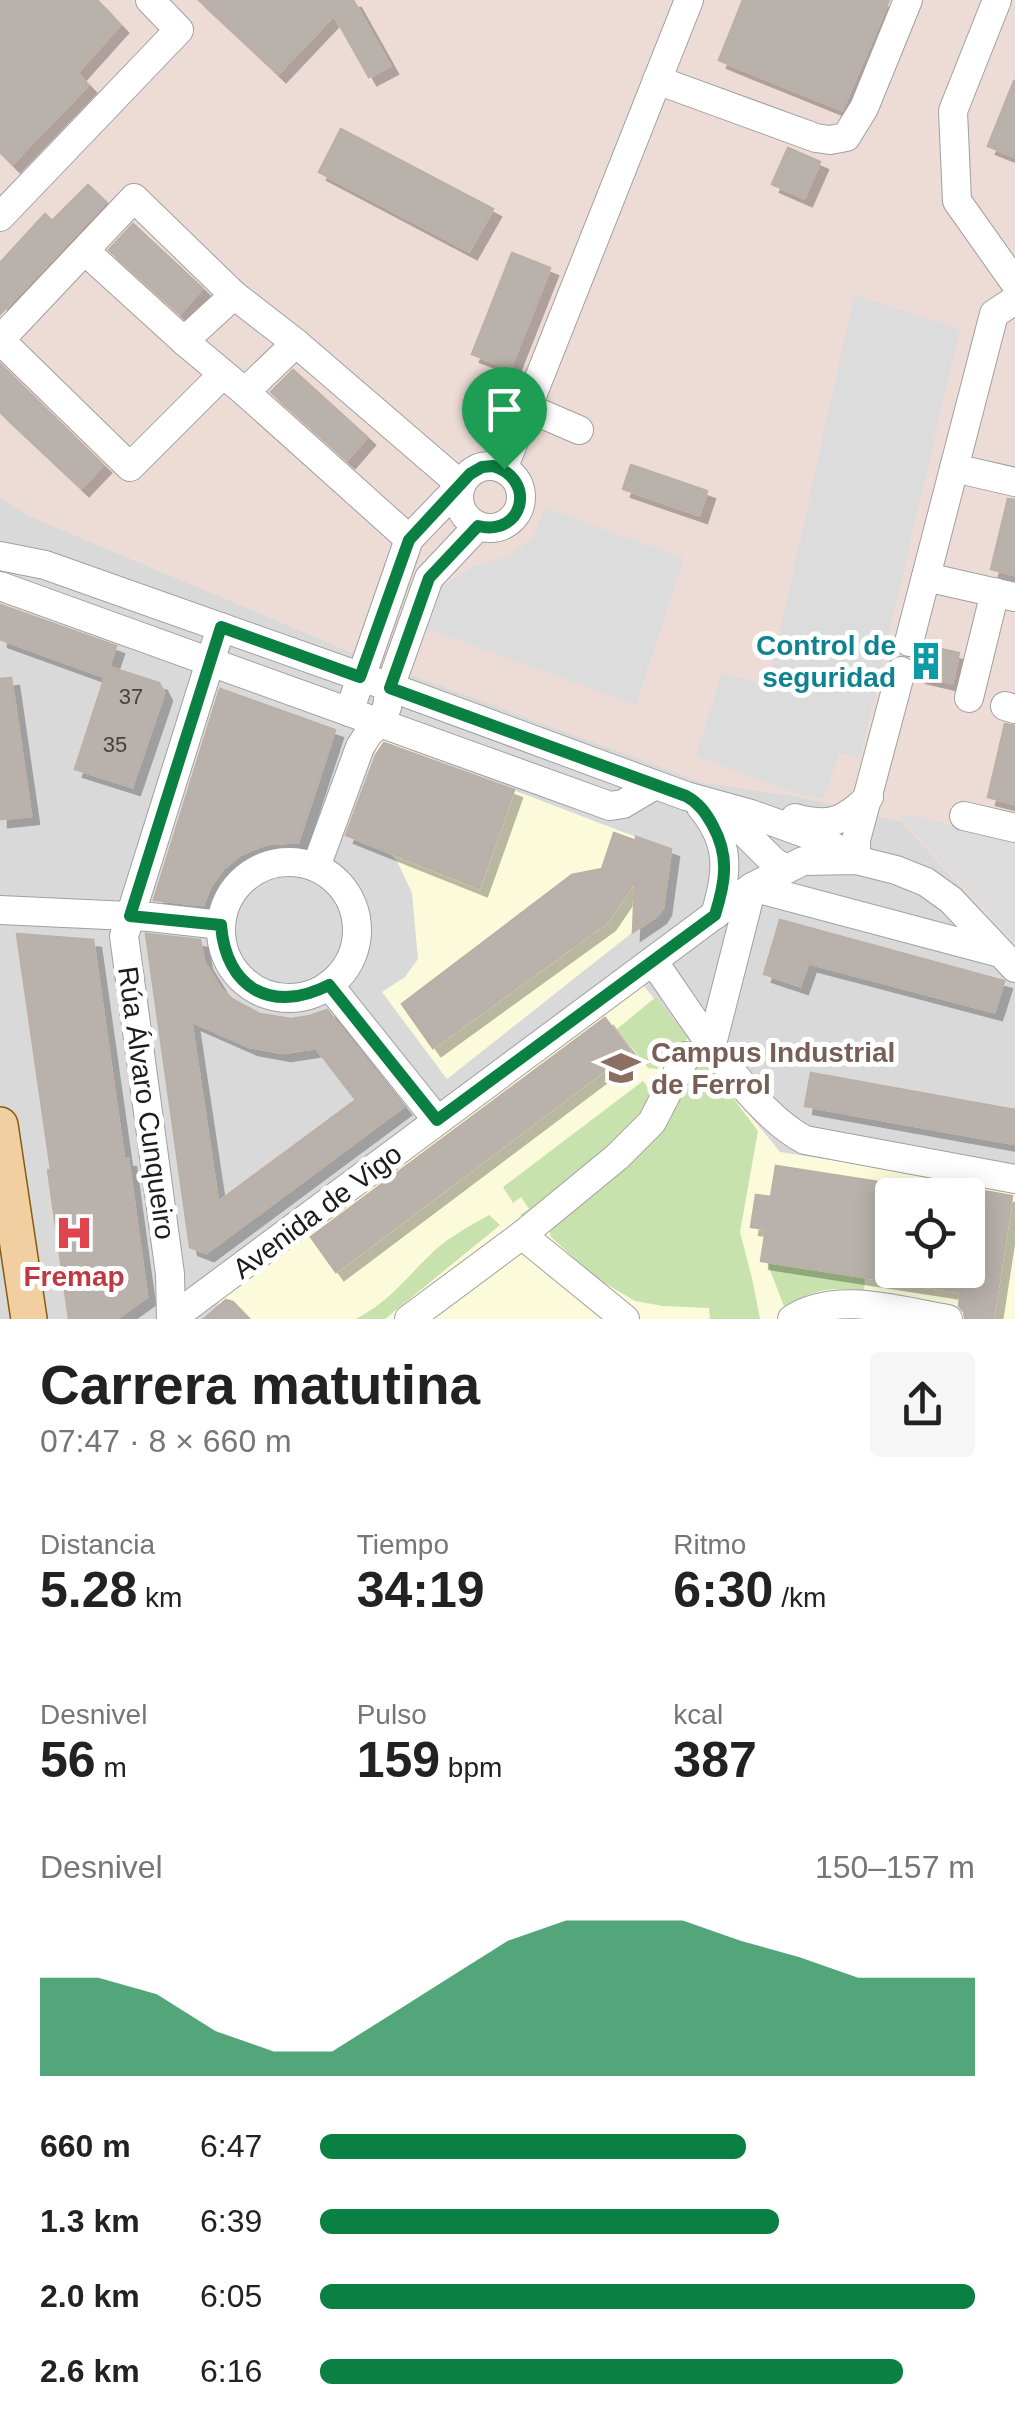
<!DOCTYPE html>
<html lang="es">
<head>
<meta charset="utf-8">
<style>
	body { margin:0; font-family:Helvetica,sans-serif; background:#f6f6f6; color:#222; height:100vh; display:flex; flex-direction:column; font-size:38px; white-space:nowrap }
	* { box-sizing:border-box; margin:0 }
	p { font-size:32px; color:#767676 }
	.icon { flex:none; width:55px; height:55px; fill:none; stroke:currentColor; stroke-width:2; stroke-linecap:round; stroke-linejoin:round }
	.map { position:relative; height:1319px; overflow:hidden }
	.panel { display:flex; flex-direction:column; background:#fff; flex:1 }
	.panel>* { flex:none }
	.controls { position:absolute; left:875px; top:1178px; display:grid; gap:20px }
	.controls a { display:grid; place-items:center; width:110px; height:110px; border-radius:10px; background:#fff; box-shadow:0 5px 25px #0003; font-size:50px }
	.pin { position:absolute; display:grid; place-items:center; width:85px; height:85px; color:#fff; margin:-102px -42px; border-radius:50% 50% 50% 0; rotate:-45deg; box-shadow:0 0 10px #0007 }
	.pin .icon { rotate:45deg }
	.round { display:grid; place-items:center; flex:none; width:105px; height:105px; border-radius:10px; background:#f6f6f6 }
	.overview { display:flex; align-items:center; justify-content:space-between; height:170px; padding:0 40px }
	h1 { font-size:55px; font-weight:700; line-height:75px }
	.metrics { display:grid; grid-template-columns:repeat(3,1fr); gap:15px; height:170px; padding:10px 40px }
	.metrics div { display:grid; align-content:center }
	.metrics b { font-size:50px; font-weight:700 }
	.metrics small { font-size:28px; font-weight:400 }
	.metrics p { font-size:28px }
	.chart { height:280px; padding:20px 40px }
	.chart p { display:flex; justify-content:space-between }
	.chart svg { width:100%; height:180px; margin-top:10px; fill:#0b8043; opacity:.7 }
	ul { padding:0 40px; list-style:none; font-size:32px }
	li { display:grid; grid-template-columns:160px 120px 1fr; align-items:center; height:75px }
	li i { height:25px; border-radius:12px; background:#0b8043 }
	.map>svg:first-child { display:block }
	.residential { fill:#dad9d9; fill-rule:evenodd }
	.education { fill:#fbfbdc; fill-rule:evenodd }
	.military { fill:#eddcd6 }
	.grass { fill:#c7e2ac }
	.parking { fill:#dcdcdc }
	.building { fill:#b9b2ac; stroke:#bcb0a6; stroke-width:2.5; fill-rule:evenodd; filter:url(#shadow) }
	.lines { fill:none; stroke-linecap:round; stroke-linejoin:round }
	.minor-casing { stroke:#a0a0a0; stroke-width:30 }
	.major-casing { stroke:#855d0e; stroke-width:38 }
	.minor { stroke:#fff; stroke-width:28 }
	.major { stroke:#f2cfa1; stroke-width:35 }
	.route-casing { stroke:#fff; stroke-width:20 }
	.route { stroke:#0b8043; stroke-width:12 }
	.labels { text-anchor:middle; stroke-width:10; stroke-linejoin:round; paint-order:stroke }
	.number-label { font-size:22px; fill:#434240 }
	.culture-label { font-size:28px; font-weight:bold; fill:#0d838f; stroke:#fff; text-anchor:end }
	.education-label { font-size:28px; font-weight:bold; fill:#785e54; stroke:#fff; text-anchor:start }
	.street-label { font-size:28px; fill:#1c1c1c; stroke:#fff }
	.health-label { font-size:28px; font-weight:bold; fill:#be3a42; stroke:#fff }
</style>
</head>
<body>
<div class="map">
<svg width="1015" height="1319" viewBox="0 0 1015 1319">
	<defs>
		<filter id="shadow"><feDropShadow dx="8" dy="8" stdDeviation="0" flood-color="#0004"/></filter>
	</defs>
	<rect width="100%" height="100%" fill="#ece9e2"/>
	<path class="residential" d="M0,474L901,820L1015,946V1319H0ZM892,1195H968V1270H892Z"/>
	<g class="education">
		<polygon points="380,739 636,837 633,932 447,1079 382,992 405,977 418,959 412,893 397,861 388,851 346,835"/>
		<path d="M643,985L780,1152L1015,1189V1319H217L219,1299ZM892,1195H968V1270H892Z"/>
	</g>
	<polygon class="military" points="0,0 1015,0 1015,946 902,822 800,797 704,783 367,659 31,517 0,497"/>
	<g class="grass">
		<polygon points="656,997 688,1038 657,1069 648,1068 617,1029"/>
		<polygon points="698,1051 758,1131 740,1232 752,1278 760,1319 710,1319 709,1308 663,1306 635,1301 596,1278 551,1237 548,1226"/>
		<polygon points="643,1081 652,1093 633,1128 527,1220 520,1215 529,1209 521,1197 513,1203 503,1187"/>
		<path d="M489,1215L500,1225L385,1319H356C392,1299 401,1283 429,1256C445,1239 468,1227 489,1215Z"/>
		<path d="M767,1262L865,1277L864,1292C835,1285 808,1290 785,1309Z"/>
	</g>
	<g class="parking">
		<polygon points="854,295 960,329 860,759 840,753 823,798 800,795 696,756 722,673 768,686"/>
		<polygon points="545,508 684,558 636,705 425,628 441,587 472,567 509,556 532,539"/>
		<polygon points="904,814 1015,840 1015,943 901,819"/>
	</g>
	<g class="building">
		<polygon points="0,0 97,0 120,25 77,73 88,85 12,164 0,152"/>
		<polygon points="199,0 353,0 390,66 369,77 334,15 278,74"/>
		<polygon points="743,0 889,0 842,110 719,60"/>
		<polygon points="1014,81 1015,81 1015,157 988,146"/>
		<polygon points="341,129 493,209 469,251 319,172"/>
		<polygon points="788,148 820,162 804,198 772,184"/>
		<polygon points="88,185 106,202 0,314 0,263 45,214 52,221"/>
		<polygon points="133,224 202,288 180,314 109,250"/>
		<polygon points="512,253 550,268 510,369 472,354"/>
		<polygon points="0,364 103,465 81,488 0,412"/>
		<polygon points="293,370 367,437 347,460 271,392"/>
		<polygon points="631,465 707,491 699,515 623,489"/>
		<polygon points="1008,499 1015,500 1015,575 991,569"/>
		<polygon points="0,605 116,646 109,667 159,683 164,693 132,787 75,769 105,677 0,639"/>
		<polygon points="926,646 959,653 952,683 918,675 918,666 913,659 921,655"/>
		<polygon points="11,678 31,816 0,819 0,679"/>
		<polygon points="220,689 335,730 298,842 266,844 240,855 223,869 210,887 203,905 154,900"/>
		<polygon points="1005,724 1015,726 1015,804 988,797"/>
		<polygon points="384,743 514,790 479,888 346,835 376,755"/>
		<polygon points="614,833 636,841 636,837 671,849 663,907 658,915 633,932 635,881 607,922 433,1048 402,1004 572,875 602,869"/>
		<polygon points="780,920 1004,981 994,1012 808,963 800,986 764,974"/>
		<polygon points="17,934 93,940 124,1159 128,1159 147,1297 116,1319 69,1319 48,1170 51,1170"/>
		<path d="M146,934L200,940L204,962L221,989L232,999L260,1014L291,1019L310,1016L327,1010L403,1107L206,1253L190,1247ZM191,1021L250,1047L283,1053L316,1048L356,1100L218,1202Z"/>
		<polygon points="605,1018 630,1051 336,1272 311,1237"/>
		<polygon points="811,1073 1015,1110 1015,1144 805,1106"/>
		<polygon points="776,1166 892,1184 892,1270 968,1270 968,1195 976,1197 977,1190 1012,1196 993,1319 965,1319 964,1312 959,1306 961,1292 761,1261 766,1229 751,1227 756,1195 771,1197"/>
		<polygon points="226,1300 233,1302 249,1319 204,1319"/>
	</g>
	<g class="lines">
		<g class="minor-casing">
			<g id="minor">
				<polyline points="997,0 953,111 957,201 1015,283"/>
				<polyline points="657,80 816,138 830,140 846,137 864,108 908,0"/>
				<polyline points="0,217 179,30 150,0"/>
				<polyline points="85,251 184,341 245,392 409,539"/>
				<polyline points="184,341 234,295"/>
				<polyline points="222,375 130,467 0,340 134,198 234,295 296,343 461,485 409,539 349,712"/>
				<polyline points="245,392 296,343"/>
				<polyline points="528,408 579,430"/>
				<circle cx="490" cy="497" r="31"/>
				<polyline points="954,468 1015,482"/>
				<polyline points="503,469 689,0"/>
				<polyline points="0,556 45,565 390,687 686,796 751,814 818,838 850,856"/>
				<polyline points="926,577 1015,597"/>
				<polyline points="0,586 610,806 623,804 655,785"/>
				<polyline points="909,642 994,314 1015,300"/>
				<polyline points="969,698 995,592"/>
				<polyline points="1005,706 1015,709"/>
				<path d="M701,807C731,843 728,873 715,915"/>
				<polyline points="713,811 744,832 773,861 785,869"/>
				<polyline points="964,816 1015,828"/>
				<path d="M795,818C830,828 844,821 869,797"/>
				<polyline points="856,860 856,840 901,671"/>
				<circle cx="289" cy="930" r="68"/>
				<polyline points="316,867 360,747 369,733 380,723 387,707 390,687 429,578 478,526"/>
				<polyline points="0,910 150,917 221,925"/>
				<path d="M653,961C690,1013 749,1111 805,1140L1015,1179"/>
				<polyline points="329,985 437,1120"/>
				<polyline points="712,1044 752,887 1000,953"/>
				<polyline points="522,1235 617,1157 652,1122 686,1056"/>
				<polyline points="171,1319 752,887 803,861 856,860 896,870 926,882 951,900 1015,968"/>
				<polyline points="171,1319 170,1274 124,936 221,627"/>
				<polyline points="409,1319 522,1235 625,1319"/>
				<path d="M792,1319C837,1290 899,1311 948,1319"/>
			</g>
		</g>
		<g class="major-casing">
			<polyline id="major" points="0,1125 29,1319"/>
		</g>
		<use href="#minor" class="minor"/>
		<use href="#major" class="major"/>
	</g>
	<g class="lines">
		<g class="route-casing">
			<path id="route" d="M493,466C537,479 524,537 478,526L429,578L390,688L686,796C699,803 706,813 713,826C730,857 725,883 715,915L437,1120L329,985C272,1014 226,989 221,925L130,916L221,627L360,677L409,540L470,474L482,467Z"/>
		</g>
		<use href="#route" class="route"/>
	</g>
	<defs>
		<g id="building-bare" transform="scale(3)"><path d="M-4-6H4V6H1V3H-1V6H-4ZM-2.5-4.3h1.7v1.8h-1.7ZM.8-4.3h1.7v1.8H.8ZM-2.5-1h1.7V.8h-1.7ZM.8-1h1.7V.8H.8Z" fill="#0f9aa8" stroke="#fff" stroke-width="2.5" paint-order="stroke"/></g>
		<g id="university-bare" transform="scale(3)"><path d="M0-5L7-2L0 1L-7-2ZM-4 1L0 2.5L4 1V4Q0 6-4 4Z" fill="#8d6e63" stroke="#fff" stroke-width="2.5" paint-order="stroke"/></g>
		<g id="hospital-bare" transform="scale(3)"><path d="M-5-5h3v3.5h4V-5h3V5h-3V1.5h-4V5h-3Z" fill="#e0444e" stroke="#fff" stroke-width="2.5" paint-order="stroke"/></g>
	</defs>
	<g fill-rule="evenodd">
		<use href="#building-bare" x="926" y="661"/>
		<use href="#university-bare" x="621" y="1068"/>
		<use href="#hospital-bare" x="74" y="1233"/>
	</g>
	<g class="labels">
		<g class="number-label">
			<text x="131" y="704">37</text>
			<text x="115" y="752">35</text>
		</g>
		<g class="culture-label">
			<text x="896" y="655">Control de<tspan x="896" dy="32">seguridad</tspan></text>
		</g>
		<g class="education-label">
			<text x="651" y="1062">Campus Industrial<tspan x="651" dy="32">de Ferrol</tspan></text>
		</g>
		<g class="street-label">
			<text transform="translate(147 1103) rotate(82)" y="10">Rúa Álvaro Cunqueiro</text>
			<text transform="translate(317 1211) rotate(-37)" y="10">Avenida de Vigo</text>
		</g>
		<g class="health-label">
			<text x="74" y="1286">Fremap</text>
		</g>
	</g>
</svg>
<div class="controls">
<a><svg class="icon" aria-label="locate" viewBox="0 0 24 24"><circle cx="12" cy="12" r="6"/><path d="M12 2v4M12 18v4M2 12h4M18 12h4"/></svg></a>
</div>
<div class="pin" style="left:504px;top:469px;background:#1e9e55"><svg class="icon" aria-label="arrive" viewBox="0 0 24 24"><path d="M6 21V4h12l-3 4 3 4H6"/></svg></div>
</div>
<section class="panel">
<div class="overview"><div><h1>Carrera matutina</h1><p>07:47 · 8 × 660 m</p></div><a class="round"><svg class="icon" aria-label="share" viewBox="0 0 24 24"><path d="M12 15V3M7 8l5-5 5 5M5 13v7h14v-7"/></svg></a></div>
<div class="metrics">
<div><p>Distancia</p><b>5.28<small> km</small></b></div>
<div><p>Tiempo</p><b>34:19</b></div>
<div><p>Ritmo</p><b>6:30<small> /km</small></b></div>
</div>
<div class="metrics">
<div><p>Desnivel</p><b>56<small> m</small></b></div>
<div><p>Pulso</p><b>159<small> bpm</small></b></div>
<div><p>kcal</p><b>387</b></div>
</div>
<div class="chart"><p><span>Desnivel</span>150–157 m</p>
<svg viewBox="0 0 160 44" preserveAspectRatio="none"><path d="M0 44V20L10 20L20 24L30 33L40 38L50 38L60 29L70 20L80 11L90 6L100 6L110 6L120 11L130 15L140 20L150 20L160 20V44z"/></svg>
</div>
<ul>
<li><b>660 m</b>6:47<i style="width:65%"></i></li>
<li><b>1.3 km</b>6:39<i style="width:70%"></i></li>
<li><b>2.0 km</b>6:05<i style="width:100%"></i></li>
<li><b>2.6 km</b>6:16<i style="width:89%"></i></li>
</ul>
</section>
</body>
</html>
